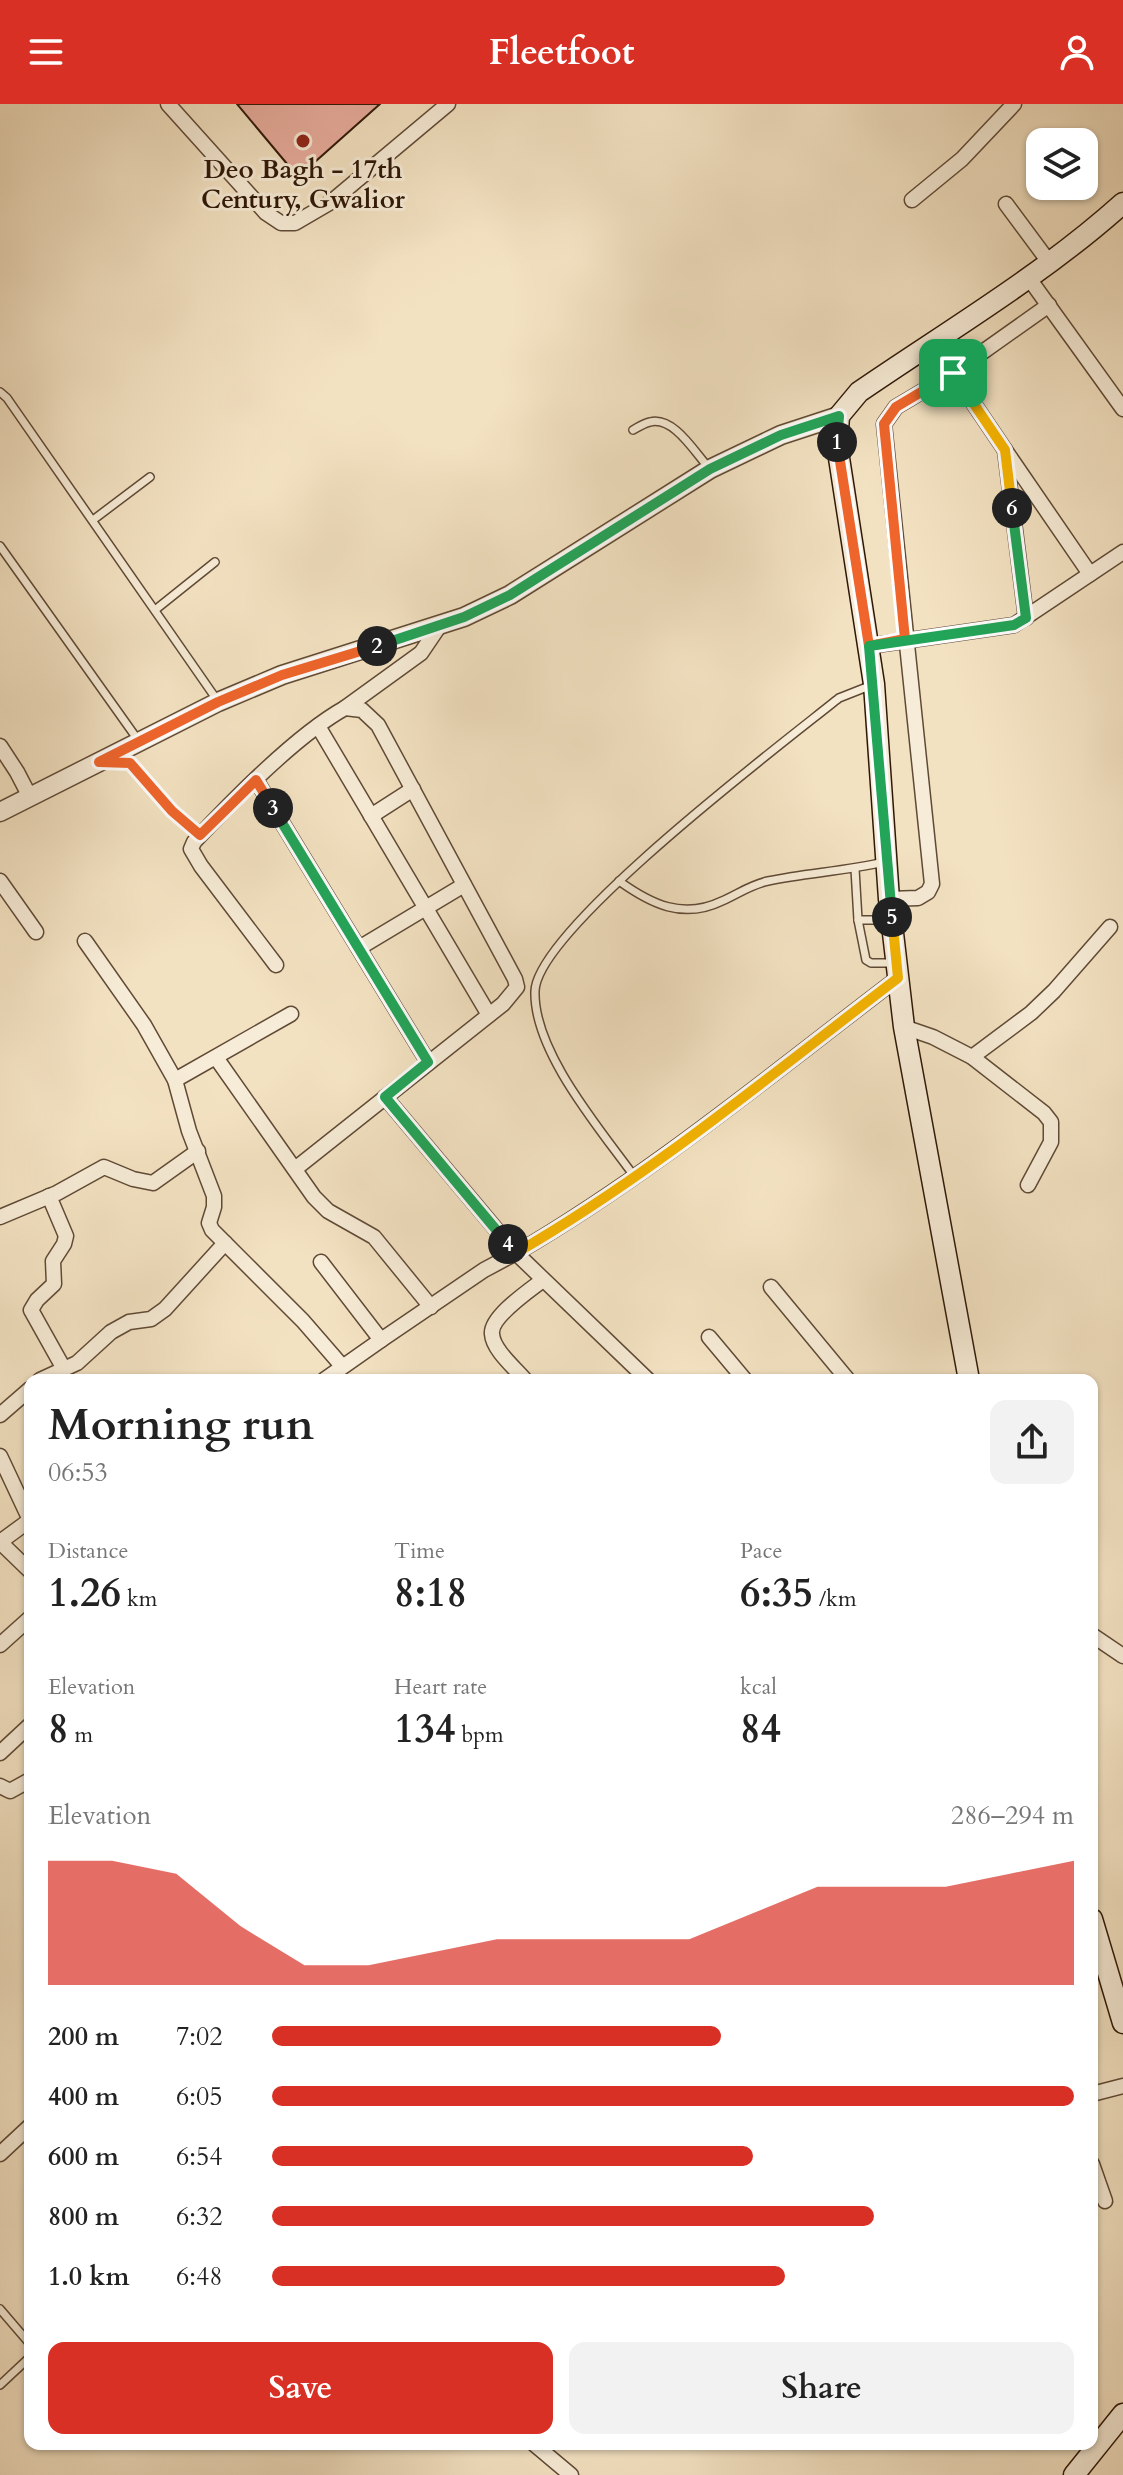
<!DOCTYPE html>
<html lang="en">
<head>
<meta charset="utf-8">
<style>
	body { margin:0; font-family:Cardo,serif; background:#f2f2f2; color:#222; height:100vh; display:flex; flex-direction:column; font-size:30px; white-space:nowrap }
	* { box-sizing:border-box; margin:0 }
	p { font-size:26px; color:#767676 }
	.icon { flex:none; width:44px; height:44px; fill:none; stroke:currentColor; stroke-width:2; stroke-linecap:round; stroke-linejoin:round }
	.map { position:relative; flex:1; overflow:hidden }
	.side { position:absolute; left:24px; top:1270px; width:1074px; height:1076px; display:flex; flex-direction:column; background:#fff; border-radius:16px; box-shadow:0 2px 6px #0004 }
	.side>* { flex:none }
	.buttons { position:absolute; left:1026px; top:24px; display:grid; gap:16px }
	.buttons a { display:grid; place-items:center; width:72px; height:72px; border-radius:16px; background:#fff; box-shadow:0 2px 6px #0004; font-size:40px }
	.pin { position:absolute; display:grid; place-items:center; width:68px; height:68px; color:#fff; margin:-34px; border-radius:16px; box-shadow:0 4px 12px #0006 }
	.km { position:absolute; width:40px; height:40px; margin:-20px; border-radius:50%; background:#222; color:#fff; font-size:22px; line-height:40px; text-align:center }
	.round { display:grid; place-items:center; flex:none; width:84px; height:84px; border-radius:16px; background:#f2f2f2 }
	.head { display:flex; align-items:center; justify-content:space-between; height:136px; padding:0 24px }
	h1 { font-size:44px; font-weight:600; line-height:60px }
	.figures { display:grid; grid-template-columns:repeat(3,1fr); gap:12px; height:136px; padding:8px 24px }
	.figures div { display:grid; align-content:center }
	.figures b { font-size:40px; font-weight:600 }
	.figures small { font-size:22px; font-weight:400 }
	.figures p { font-size:22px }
	.chart { height:224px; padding:16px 24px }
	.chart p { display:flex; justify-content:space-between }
	.chart svg { width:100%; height:144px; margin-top:8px; fill:#d93025; opacity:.7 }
	.cta { display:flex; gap:16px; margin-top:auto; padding:16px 24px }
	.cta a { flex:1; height:92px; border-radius:16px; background:#d93025; color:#fff; font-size:32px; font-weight:600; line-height:92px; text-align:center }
	.cta a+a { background:#f2f2f2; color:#222 }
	ul { padding:0 24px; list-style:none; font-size:26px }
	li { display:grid; grid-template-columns:128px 96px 1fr; align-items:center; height:60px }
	li i { height:20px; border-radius:10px; background:#d93025 }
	header { display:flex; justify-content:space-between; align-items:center; height:104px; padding:0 24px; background:#d93025; color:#fff; font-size:36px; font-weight:600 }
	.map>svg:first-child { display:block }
	.building { fill:#e8ac9d; stroke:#2f1808; stroke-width:2 }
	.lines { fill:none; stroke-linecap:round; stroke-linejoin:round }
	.service-casing { stroke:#604a36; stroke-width:10 }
	.minor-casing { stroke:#604a36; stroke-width:17 }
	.tertiary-casing { stroke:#604a36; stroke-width:21 }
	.secondary-casing { stroke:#2f1808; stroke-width:23 }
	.service { stroke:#f7ecd7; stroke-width:7 }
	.minor { stroke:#f7ecd7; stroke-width:14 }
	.tertiary { stroke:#f7ecd7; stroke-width:18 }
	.secondary { stroke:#f7ecd7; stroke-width:20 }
	.split-1-casing { stroke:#fff; stroke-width:16 }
	.split-2-casing { stroke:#fff; stroke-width:16 }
	.split-3-casing { stroke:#fff; stroke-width:16 }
	.split-4-casing { stroke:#fff; stroke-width:16 }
	.split-5-casing { stroke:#fff; stroke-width:16 }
	.split-6-casing { stroke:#fff; stroke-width:16 }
	.split-7-casing { stroke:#fff; stroke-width:16 }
	.split-1 { stroke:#f0652b; stroke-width:10 }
	.split-2 { stroke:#22a559; stroke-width:10 }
	.split-3 { stroke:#f0652b; stroke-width:10 }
	.split-4 { stroke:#22a559; stroke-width:10 }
	.split-5 { stroke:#f5b400; stroke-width:10 }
	.split-6 { stroke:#22a559; stroke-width:10 }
	.split-7 { stroke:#f5b400; stroke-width:10 }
	.poi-dot { fill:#8f2418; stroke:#f7ecd7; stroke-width:3 }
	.labels { text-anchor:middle; stroke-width:6; stroke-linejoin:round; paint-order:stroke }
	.poi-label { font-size:26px; font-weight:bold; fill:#2f1808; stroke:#f7ecd7 }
</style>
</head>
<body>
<header><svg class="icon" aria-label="menu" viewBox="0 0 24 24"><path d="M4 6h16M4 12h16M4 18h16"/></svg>Fleetfoot<svg class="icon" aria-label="person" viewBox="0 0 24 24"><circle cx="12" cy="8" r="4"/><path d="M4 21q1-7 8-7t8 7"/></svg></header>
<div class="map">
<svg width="1123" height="2371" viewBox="0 0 1123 2371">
	<rect width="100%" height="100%" fill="#f3e2c2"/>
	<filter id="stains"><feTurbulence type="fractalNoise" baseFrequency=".0025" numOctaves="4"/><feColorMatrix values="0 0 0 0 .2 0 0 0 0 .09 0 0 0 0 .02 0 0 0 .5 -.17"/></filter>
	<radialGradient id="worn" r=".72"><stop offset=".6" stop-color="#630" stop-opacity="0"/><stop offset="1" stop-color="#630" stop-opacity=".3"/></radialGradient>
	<polygon class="building" points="237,0 380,0 298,73"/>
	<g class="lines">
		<g class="service-casing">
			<g id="service">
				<polyline points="0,288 7,294 217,596"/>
				<path d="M633,326C638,323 645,319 650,318C674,312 695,349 709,364"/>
				<polyline points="93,416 150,373"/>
				<polyline points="0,442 138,636"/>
				<polyline points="155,506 215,458"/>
				<polyline points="109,658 130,659 172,707 200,731"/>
				<polyline points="855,765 858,816 866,856 871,859 895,859"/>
				<path d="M619,777C651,800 683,816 722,797C738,790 750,781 768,777C806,769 846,767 884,758"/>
				<polyline points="858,816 888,816"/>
				<path d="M634,1072C600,1025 533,947 535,887C537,825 783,639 839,594L872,581"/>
				<polyline points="0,2205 30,2240"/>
				<polyline points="0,2281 30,2253"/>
			</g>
		</g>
		<g class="minor-casing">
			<g id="minor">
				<polyline points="168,0 266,109 281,119 295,119 331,98 448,0"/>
				<polyline points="912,96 962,55 1014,0"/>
				<polyline points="1006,100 1049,158"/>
				<polyline points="1028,173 1123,305"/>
				<polyline points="953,269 1049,201"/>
				<polyline points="1026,514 1005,346 1090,470"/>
				<polyline points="869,542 1014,521 1123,448"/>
				<polyline points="345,604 421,549 440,521"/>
				<polyline points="318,622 489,911"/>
				<polyline points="0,642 17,668 30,693"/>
				<polyline points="256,676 428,958"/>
				<polyline points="371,712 413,685"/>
				<polyline points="0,777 36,828"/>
				<polyline points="889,795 918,794 928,788 932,780 884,320 896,303 953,269 1005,346"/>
				<polyline points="85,837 144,921 175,976 189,1027 214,1092 214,1103 209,1119 212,1126 303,1217 342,1262"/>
				<polyline points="359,844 464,781"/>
				<path d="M276,861L201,762L191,745L194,738C234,695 295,632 345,604L362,606L378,621L515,875L517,883L503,900L295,1065"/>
				<polyline points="904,923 933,933 972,953 1044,1009 1051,1018 1051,1038 1028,1081"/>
				<polyline points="972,953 1031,909 1054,887 1110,823"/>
				<polyline points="217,955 314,1093 328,1107 374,1133 431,1203"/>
				<polyline points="175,976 291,910"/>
				<polyline points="49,1092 66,1132 64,1140 53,1157 54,1180 37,1196 31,1206 64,1265"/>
				<polyline points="0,1113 57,1089 104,1063 133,1075 153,1079 198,1047"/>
				<polyline points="321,1158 381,1236 484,1166 516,1149 385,993"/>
				<polyline points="771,1183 848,1276"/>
				<polyline points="709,1233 745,1276"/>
				<polyline points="40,1276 77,1259 111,1228 129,1218 151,1215 165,1205 225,1139"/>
				<polyline points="324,1276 381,1236"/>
				<path d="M525,1276C515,1264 493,1246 492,1230C490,1213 530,1186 543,1176"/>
				<path d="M648,1276L516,1149C651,1070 773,969 898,874"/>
				<polyline points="0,1311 30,1285"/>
				<polyline points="0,1352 30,1416"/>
				<polyline points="0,1438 30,1467"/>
				<polyline points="0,1438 30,1416"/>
				<polyline points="1092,1531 1123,1552"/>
				<polyline points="0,1541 30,1514"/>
				<polyline points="0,1649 30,1621"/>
				<polyline points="0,1682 10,1687 30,1676"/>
				<polyline points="1092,1990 1123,1982"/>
				<polyline points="0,2050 30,2022"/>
				<polyline points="1092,2060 1105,2097"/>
				<polyline points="534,2340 571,2371"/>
			</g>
		</g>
		<g class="tertiary-casing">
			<polyline id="tertiary" points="0,708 218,598 282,571 464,513 510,491 710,365 781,331 839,312"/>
		</g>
		<g class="secondary-casing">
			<g id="secondary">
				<path d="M969,1276L904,923L889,795L874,580L837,341L839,312L859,288C948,227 1043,171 1123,99"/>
				<polyline points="1092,1815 1123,1919"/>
				<polyline points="1074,2371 1123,2310"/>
			</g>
		</g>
		<use href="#service" class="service"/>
		<use href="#minor" class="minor"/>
		<use href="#tertiary" class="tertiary"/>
		<use href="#secondary" class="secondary"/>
	</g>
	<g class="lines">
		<g class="split-1-casing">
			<polyline id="split-1" points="837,338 869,542 905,535 884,320 896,303 953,269"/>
		</g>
		<g class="split-2-casing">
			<polyline id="split-2" points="377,542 464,513 510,491 710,365 781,331 839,312 837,338"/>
		</g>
		<g class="split-3-casing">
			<polyline id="split-3" points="273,704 256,676 200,731 172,707 130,659 99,658 218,598 282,571 377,542"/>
		</g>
		<g class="split-4-casing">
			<polyline id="split-4" points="273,704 428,958 385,993 508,1140"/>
		</g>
		<g class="split-5-casing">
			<path id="split-5" d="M508,1140L516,1149C651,1071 773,969 898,874L892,813"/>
		</g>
		<g class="split-6-casing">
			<polyline id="split-6" points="892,813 869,542 1014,521 1026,514 1012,404"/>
		</g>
		<g class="split-7-casing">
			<polyline id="split-7" points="953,269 1005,346 1012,404"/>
		</g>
		<use href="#split-1" class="split-1"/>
		<use href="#split-2" class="split-2"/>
		<use href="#split-3" class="split-3"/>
		<use href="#split-4" class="split-4"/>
		<use href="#split-5" class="split-5"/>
		<use href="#split-6" class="split-6"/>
		<use href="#split-7" class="split-7"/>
	</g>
	<circle class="poi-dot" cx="303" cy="37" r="8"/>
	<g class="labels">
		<g class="poi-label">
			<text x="303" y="74">Deo Bagh - 17th<tspan x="303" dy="30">Century, Gwalior</tspan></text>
		</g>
	</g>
	<rect width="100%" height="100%" filter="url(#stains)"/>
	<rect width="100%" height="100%" fill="url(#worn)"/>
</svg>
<div class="buttons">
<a><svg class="icon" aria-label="layers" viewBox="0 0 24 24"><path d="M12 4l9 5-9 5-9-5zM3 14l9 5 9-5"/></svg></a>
</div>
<div class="pin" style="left:953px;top:269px;background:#1e9e55"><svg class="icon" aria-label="arrive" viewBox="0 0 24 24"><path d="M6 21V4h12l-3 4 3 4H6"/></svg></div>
<b class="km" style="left:837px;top:338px">1</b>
<b class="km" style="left:377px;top:542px">2</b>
<b class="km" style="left:273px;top:704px">3</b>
<b class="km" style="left:508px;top:1140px">4</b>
<b class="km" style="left:892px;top:813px">5</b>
<b class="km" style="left:1012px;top:404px">6</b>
<section class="side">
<div class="head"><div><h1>Morning run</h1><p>06:53</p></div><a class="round"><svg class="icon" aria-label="share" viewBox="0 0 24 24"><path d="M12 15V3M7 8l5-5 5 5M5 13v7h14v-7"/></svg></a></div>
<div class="figures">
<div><p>Distance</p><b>1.26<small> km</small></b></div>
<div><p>Time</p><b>8:18</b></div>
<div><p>Pace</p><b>6:35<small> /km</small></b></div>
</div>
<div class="figures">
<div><p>Elevation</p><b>8<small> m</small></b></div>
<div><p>Heart rate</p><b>134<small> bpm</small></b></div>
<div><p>kcal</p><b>84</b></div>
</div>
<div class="chart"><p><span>Elevation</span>286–294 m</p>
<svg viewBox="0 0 160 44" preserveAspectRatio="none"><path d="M0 44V6L10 6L20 10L30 26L40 38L50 38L60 34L70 30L80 30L90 30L100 30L110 22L120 14L130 14L140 14L150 10L160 6V44z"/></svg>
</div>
<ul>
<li><b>200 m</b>7:02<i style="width:56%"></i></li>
<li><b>400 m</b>6:05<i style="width:100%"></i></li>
<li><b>600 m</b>6:54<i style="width:60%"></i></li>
<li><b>800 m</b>6:32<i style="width:75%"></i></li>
<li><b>1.0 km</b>6:48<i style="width:64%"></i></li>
</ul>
<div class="cta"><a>Save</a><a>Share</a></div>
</section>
</div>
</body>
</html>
